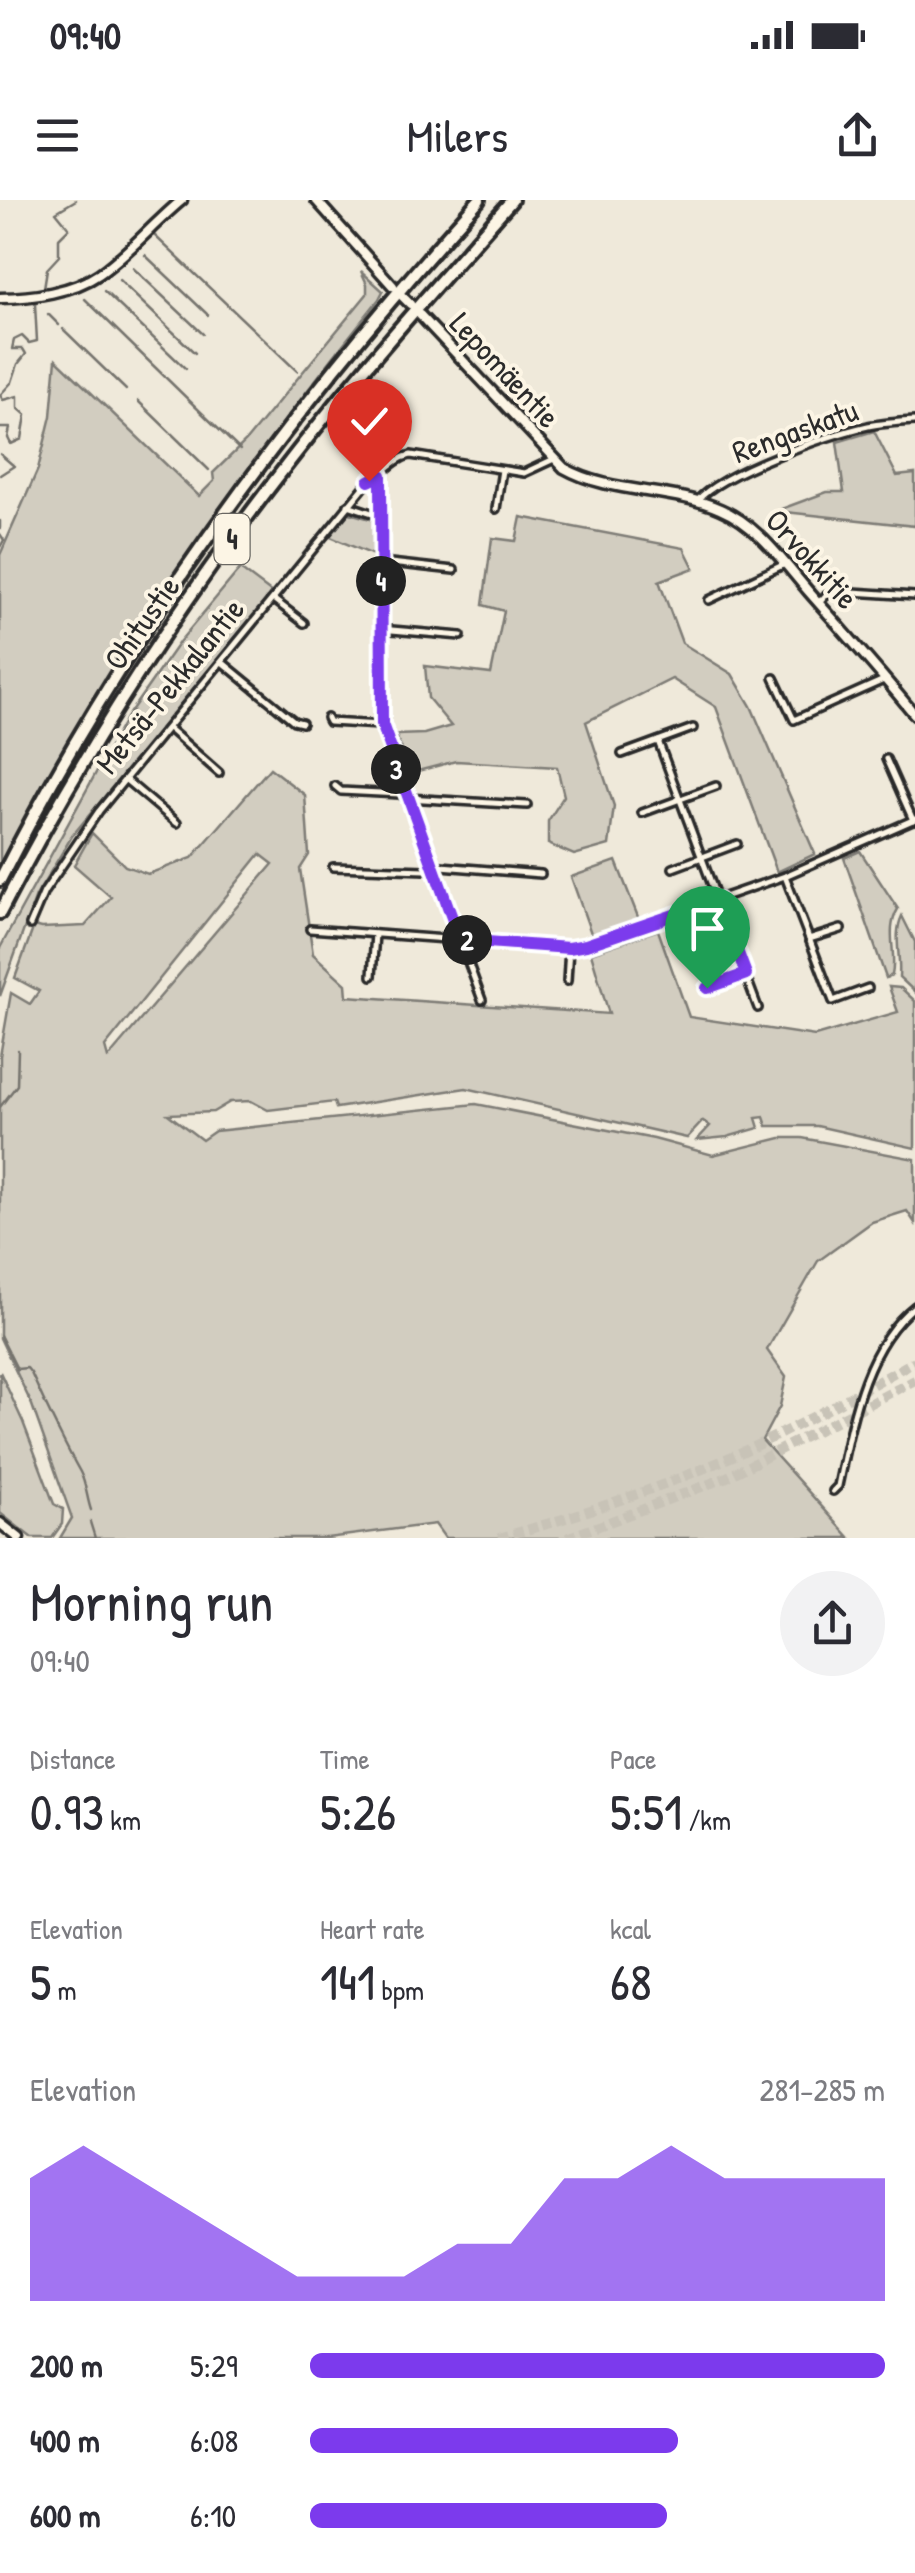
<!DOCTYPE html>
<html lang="en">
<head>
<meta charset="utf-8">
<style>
	body { margin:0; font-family:"Patrick Hand",sans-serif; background:#f2f2f3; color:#2b2b33; height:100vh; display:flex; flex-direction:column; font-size:38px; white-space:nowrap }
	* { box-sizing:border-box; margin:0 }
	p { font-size:32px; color:#7c7c81 }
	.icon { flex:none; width:55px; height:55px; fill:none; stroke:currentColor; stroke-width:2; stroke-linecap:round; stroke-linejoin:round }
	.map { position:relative; height:1338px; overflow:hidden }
	.details { display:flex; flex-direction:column; background:#fff; flex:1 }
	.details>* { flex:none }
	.pin { position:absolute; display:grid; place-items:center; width:85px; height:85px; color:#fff; margin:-102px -42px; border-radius:50% 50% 50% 0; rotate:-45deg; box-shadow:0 0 10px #0007 }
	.pin .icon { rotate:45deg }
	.km { position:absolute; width:50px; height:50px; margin:-25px; border-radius:50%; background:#222; color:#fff; font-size:28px; line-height:50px; text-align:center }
	.round { display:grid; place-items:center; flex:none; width:105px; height:105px; border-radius:52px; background:#f2f2f3 }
	.summary { display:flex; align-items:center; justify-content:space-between; height:170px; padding:0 30px }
	h1 { font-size:55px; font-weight:600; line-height:75px }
	.figures { display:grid; grid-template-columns:repeat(3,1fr); gap:15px; height:170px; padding:10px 30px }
	.figures div { display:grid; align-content:center }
	.figures b { font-size:50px; font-weight:600 }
	.figures small { font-size:28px; font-weight:400 }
	.figures p { font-size:28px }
	.chart { height:280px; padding:20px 30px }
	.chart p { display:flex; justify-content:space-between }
	.chart svg { width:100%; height:180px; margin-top:10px; fill:#7c3aed; opacity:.7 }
	ul { padding:0 30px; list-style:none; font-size:32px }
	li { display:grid; grid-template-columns:160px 120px 1fr; align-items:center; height:75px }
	li i { height:25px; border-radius:12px; background:#7c3aed }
	.status { display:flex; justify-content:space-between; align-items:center; height:70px; padding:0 50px; background:#fff; direction:ltr }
	.status svg { height:28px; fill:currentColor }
	header { display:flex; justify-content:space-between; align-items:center; height:130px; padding:0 30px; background:#fff; font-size:45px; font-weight:600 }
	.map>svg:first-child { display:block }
	.green { fill:#d2cdc0; stroke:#7e7c76; stroke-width:2.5; fill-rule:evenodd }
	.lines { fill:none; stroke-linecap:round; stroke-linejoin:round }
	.stream { stroke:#75736d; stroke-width:2.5 }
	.motorway-tunnel { stroke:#c8c3b7; stroke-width:10; stroke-dasharray:10 5; stroke-linecap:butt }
	.minor-casing { stroke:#2b2b2b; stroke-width:12 }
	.tertiary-casing { stroke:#2b2b2b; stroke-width:15 }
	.motorway-casing { stroke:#2b2b2b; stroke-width:18 }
	.minor { stroke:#fcf5e5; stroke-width:5 }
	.tertiary { stroke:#fcf5e5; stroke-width:8 }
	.motorway { stroke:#fcf5e5; stroke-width:10 }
	.route-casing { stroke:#fff; stroke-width:20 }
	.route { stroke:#7c3aed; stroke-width:12 }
	.labels { text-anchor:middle; stroke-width:8; stroke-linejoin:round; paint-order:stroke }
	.shield { fill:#fcf5e5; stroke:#6a6863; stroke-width:2.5 }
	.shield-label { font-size:30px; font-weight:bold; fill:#2b2b2b }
	.street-label { font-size:32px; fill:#2b2b2b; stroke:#fcf5e5 }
</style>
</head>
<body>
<div class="status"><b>09:40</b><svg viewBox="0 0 49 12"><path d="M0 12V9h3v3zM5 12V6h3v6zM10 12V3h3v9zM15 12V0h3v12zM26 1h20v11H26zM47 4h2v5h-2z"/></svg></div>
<header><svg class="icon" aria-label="menu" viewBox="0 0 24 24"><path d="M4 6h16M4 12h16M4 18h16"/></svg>Milers<svg class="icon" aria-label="share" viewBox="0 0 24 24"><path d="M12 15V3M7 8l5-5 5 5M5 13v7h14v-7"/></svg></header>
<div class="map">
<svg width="915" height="1338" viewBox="0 0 915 1338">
	<rect width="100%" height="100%" fill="#efe9da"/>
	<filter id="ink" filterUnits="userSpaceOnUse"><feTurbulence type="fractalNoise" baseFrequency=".01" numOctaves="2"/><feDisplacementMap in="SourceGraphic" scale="20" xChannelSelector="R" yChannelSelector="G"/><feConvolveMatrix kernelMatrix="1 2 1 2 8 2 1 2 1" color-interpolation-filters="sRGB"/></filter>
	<g filter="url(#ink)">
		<g class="green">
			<path d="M361,71L383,91L379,99C236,277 108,462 0,663V355L38,269L51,216L56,159L199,296L214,281L213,273L246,241L367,94V84Z"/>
			<polygon points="874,231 897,276 915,274 915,326 776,311 827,292 844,292 837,242"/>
			<polygon points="346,312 374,320 373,355 328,336"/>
			<polygon points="521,317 684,348 694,368 659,381 682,443 732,474 751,506 815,654 777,672 716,507 672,479 586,522 614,606 609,645 574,655 548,644 548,621 564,596 557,567 456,561 410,573 396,535 424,534 451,526 428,498 425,466 491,474 504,411 483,405 492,338 516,341"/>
			<polygon points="240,369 272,393 72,636 36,696 0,796 0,748 126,518 180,441"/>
			<path d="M270,568L305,595L309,655L300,669L313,754L346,784L347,796L609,814L591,753L658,730L689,817L815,836L898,812L889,787L901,788L915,801V948L817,926H767L764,917L756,918L759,928L727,937L697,940L710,926L703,921L687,938L466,888L336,908L334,902L268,910L251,901L230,902L213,912L168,914L202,940L215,931L476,904L654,939L713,955L781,938H802L915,959V1023L907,1011L872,1022L818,1061L767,1150L786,1177L780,1206L762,1240L850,1338H445L435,1324L327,1338H60L72,1318L32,1205L0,1138V856L11,793L30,804L39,791L15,778L34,726L42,728L85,726L111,697L74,665L92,633L125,666L148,674L192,658ZM260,654L273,664L108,858L105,847Z"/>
			<path d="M860,651L898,709C885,731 897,752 892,775L886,778L844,658Z"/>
			<polygon points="616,661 640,722 593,739 571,677"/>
			<path d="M902,716L915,742V792L899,777C901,756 893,735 902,716Z"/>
			<polygon points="0,1172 23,1222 54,1304 63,1309 62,1324 52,1338 32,1338 0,1313"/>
		</g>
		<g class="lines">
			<g class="stream">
				<polyline points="154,35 297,171"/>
				<polyline points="145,55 208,115"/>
				<polyline points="133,68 203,134"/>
				<polyline points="119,80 195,153"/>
				<polyline points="44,88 47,69 59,56 59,38 69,28 56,12 76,0"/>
				<polyline points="104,91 186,169"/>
				<polyline points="85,99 240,250"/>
				<polyline points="48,114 59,125"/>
				<polyline points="63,129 126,190"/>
				<polyline points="138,201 209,270"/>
				<polyline points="0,228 10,228 8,238 11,244 22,239 26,215 18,208 18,196 3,200 0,195 12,182 18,164 26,154 23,149 12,149 14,140 22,136 29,143 37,141 35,104 42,97"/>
				<polyline points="0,254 14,266 0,275"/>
				<polyline points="0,321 0,328"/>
				<polyline points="0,334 4,340 0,347"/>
				<polyline points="0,907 17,885 18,850"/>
				<path d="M0,1135L17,1169L27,1168L31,1173C47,1208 62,1240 80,1272C86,1283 87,1299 91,1310"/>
				<polyline points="90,1322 95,1338"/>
			</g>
			<g class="motorway-tunnel">
				<path d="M499,1338C594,1311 691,1278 780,1234C825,1211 870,1186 915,1161"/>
				<polyline points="567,1338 725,1278 915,1180"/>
			</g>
			<g class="minor-casing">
				<g id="minor">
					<polyline points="381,275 381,525 482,800"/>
					<path d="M697,301C721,272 829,235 868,226C883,223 899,222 915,221"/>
					<polyline points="348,305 381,316"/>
					<polyline points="496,309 502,270"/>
					<polyline points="381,362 454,370"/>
					<polyline points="273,399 304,423"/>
					<polyline points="709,400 785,364"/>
					<polyline points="819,403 827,394 837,391 915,396"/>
					<polyline points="380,429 461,436"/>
					<polyline points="222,462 294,521 302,523"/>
					<polyline points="774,478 794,520 886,479"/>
					<polyline points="327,518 329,522 381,525"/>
					<polyline points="168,528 219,573"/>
					<polyline points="658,541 758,808"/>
					<polyline points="622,554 693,528"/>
					<polyline points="886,559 913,620"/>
					<polyline points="126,580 177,623"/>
					<polyline points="335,586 341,591 400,594 407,598 527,605"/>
					<polyline points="642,613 716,586"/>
					<polyline points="333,667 426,670 441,666 541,674"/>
					<polyline points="673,668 737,644"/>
					<polyline points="785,676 833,801 868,788"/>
					<path d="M30,725L44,692L99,611L369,281C386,273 392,259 411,255L524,273L554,259"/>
					<polyline points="310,729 569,748 586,745 785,676 915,619"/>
					<polyline points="809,739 841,729"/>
					<polyline points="372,776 375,734"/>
					<polyline points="567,781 569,748"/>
					<polyline points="707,788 746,773"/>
					<path d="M833,1291L838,1286C851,1225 863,1147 915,1106"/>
				</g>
			</g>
			<g class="tertiary-casing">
				<g id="tertiary">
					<polyline points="316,0 393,86"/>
					<polyline points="403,97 410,104"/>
					<path d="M0,98C31,98 73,92 99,74C129,53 154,23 182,0"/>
					<path d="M420,115L564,268C612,295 670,287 720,309C758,325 783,362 809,392C845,433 881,473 915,515"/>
					<polyline points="0,1323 19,1338"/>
				</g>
			</g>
			<g class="motorway-casing">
				<g id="motorway">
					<path d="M0,680C125,433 294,205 479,0"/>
					<path d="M0,713C81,555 177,406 286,266C357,174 435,87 512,0"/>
				</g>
			</g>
			<use href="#minor" class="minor"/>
			<use href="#tertiary" class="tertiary"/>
			<use href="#motorway" class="motorway"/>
		</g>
	</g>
	<g class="lines" filter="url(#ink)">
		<g class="route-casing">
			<polyline id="route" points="369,281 381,275 382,524 460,740 569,748 586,745 718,700 746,774 707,788"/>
		</g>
		<use href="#route" class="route"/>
	</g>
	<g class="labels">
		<rect class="shield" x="214.5" y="314" width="35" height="50" rx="8"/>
		<g class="shield-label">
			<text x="232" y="349">4</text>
		</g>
		<g class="street-label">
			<text transform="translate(505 170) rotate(47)" y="11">Lepomäentie</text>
			<text transform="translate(795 231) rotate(-20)" y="11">Rengaskatu</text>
			<text transform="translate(812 359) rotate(48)" y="11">Orvokkitie</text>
			<text transform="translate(142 423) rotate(-55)" y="11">Ohitustie</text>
			<text transform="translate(170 486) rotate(-51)" y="11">Metsä-Pekkalantie</text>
		</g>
	</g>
</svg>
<div class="pin" style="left:707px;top:788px;background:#1e9e55"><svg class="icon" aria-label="arrive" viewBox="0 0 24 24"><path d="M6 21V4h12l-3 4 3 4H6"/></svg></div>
<div class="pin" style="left:369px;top:281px;background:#d93025"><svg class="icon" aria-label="check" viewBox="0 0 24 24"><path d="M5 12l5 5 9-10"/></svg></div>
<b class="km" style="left:467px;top:740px">2</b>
<b class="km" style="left:396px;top:569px">3</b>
<b class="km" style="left:381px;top:381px">4</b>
</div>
<section class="details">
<div class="summary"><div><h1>Morning run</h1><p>09:40</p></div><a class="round"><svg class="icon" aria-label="share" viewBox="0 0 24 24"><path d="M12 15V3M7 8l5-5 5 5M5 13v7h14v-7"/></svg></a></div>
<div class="figures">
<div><p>Distance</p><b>0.93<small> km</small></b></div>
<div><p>Time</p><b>5:26</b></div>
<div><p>Pace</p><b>5:51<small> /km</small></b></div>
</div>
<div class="figures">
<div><p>Elevation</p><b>5<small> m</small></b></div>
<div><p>Heart rate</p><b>141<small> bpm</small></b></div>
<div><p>kcal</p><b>68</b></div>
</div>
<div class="chart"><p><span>Elevation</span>281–285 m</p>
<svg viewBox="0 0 160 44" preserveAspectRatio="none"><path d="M0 44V14L10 6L20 14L30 22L40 30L50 38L60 38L70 38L80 30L90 30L100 14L110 14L120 6L130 14L140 14L150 14L160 14V44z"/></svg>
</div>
<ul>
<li><b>200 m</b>5:29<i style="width:100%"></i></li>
<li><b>400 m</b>6:08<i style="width:64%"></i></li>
<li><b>600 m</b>6:10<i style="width:62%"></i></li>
</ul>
</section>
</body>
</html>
